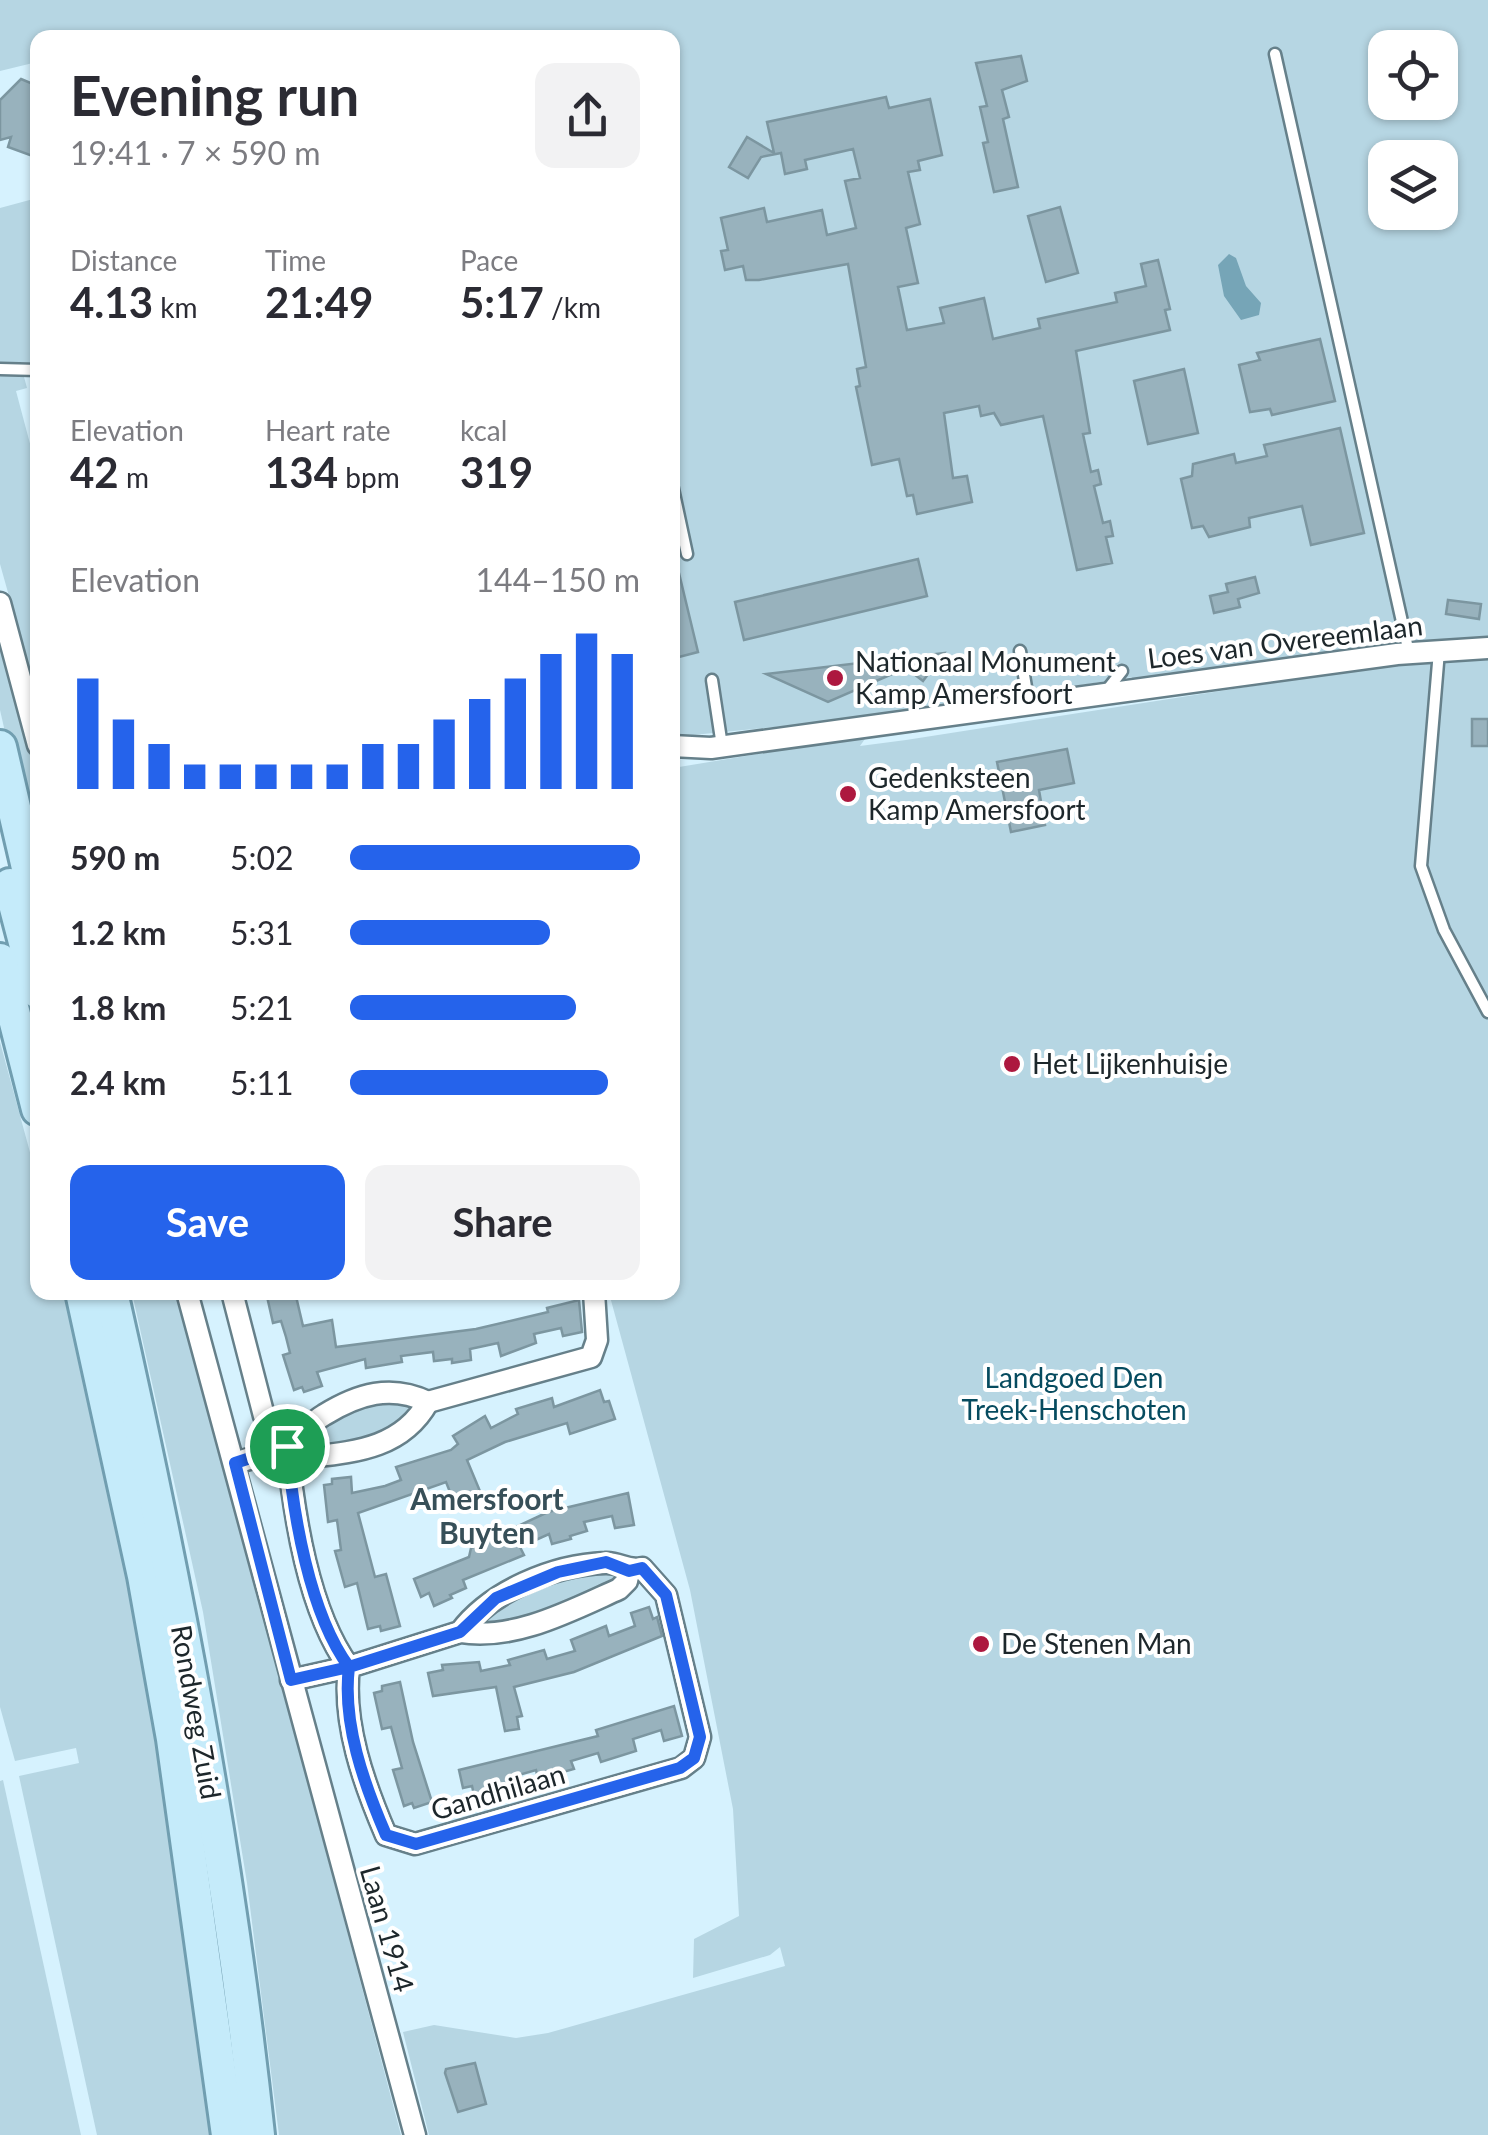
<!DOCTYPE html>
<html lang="en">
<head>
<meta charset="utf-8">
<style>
	body { margin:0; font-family:Lato,sans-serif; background:#f2f2f3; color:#2b2b33; height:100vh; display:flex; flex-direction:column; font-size:38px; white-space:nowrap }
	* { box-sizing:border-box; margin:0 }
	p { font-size:32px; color:#7c7c81 }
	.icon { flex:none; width:55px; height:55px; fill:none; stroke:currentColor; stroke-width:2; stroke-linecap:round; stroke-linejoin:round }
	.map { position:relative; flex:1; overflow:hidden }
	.side { position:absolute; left:30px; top:30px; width:650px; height:1270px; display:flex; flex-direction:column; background:#fff; border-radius:20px; box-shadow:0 2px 8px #0004 }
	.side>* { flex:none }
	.buttons { position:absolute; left:1368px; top:30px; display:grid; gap:20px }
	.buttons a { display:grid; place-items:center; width:90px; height:90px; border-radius:20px; background:#fff; box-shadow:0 2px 8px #0004; font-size:50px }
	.pin { position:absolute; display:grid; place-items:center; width:85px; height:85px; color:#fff; margin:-42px; border:5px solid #fff; border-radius:50%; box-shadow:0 2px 10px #0007 }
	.round { display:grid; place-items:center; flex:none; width:105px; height:105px; border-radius:20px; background:#f2f2f3 }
	.head { display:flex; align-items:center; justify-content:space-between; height:170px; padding:0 40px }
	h1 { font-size:55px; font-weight:700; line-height:75px }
	.figures { display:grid; grid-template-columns:repeat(3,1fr); gap:15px; height:170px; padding:10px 40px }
	.figures div { display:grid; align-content:center }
	.figures b { font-size:42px; font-weight:700 }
	.figures small { font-size:28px; font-weight:400 }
	.figures p { font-size:28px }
	.chart { height:280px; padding:20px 40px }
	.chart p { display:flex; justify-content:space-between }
	.chart svg { width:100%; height:180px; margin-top:10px; stroke:#2563eb; stroke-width:6 }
	.primary-button { display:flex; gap:20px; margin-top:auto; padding:20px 40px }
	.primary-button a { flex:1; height:115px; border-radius:20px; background:#2563eb; color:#fff; font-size:40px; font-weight:700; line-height:115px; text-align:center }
	.primary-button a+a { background:#f2f2f3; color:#2b2b33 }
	ul { padding:0 40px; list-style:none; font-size:32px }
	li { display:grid; grid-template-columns:160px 120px 1fr; align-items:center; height:75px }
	li i { height:25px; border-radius:12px; background:#2563eb }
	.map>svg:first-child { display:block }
	.green { fill:#b6d6e3; fill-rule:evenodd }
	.water { fill:#76a5b7 }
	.building { fill:#98b2bd; stroke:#7c96a0; stroke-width:2.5 }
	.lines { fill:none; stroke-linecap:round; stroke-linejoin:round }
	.service-casing { stroke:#66808a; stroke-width:15 }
	.minor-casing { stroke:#66808a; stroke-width:25 }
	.primary-casing { stroke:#719eb0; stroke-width:38 }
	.service { stroke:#fff; stroke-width:10 }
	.minor { stroke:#fff; stroke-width:20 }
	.primary { stroke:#c5ebfa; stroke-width:32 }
	.route-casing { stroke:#fff; stroke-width:20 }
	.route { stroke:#2563eb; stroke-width:12 }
	.poi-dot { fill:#ad183f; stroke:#fff; stroke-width:4 }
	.labels { text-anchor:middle; stroke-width:8; stroke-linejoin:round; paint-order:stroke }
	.street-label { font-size:28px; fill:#1d272b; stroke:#fff }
	.poi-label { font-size:28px; fill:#1d272b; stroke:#fff; text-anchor:start }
	.park-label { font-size:28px; fill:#064b5f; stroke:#fff }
	.neighbourhood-label { font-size:30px; font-weight:bold; fill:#374f58; stroke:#fff }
</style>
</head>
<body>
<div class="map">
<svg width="1488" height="2135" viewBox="0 0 1488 2135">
	<rect width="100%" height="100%" fill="#d6f2fe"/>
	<g class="green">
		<path d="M0,0H1488V2135H429L403,2032L434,2025L516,2038L548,2033L785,1966L780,1947L770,1955L693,1978L694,1939L739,1916L733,1809L690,1590L609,1293L672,1292L673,768L867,736L860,746L906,740L1413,661L1126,690L1132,677L884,716L673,737L672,38H38L37,62L0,71ZM1385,48H1440V102H1385ZM1385,158H1440V212H1385Z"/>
		<polygon points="37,198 37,363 20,362 27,388 16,391 37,470 37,696 0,564 0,208"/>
		<polygon points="0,629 37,767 37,872 0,710"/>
		<path d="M0,1042L37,1178L38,1292L65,1293C130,1570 182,1851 211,2135H97L19,1776L79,1763L76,1748L15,1761L0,1707Z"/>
		<polygon points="132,1293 178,1293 401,2135 279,2135 247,1883 203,1612"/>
		<polygon points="367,1402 411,1403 414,1416 392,1433 304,1451 299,1441 319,1426"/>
		<path d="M617,1568L622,1577L553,1611L489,1628L479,1624C521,1588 564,1577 617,1568Z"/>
		<polygon points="3,1780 81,2135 0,2135 0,1781"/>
	</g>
	<polygon class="water" points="1229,254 1236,258 1246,286 1261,303 1259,315 1241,320 1224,296 1218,265"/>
	<g class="building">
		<polygon points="1021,56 1027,81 1002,90 1009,117 1003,119 1018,187 994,192 983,143 988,142 980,107 987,106 976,63"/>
		<polygon points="21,79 38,86 38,158 8,147 11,137 0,140 0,100"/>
		<polygon points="886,97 889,108 930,99 942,155 918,161 920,170 908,172 920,224 906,228 918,283 898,287 907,330 944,323 940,308 984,298 993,339 1040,328 1038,319 1117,302 1115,293 1146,286 1141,264 1158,260 1170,309 1165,310 1170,330 1076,351 1090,433 1083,434 1091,472 1098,470 1101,484 1094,486 1103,523 1110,521 1113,536 1106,537 1112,563 1077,570 1043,416 1001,425 994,413 981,416 979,406 944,413 953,478 967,476 972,502 917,514 913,495 907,496 899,459 872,465 856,387 860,386 857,369 866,367 848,264 759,280 746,280 743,266 725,270 721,251 728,250 721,218 764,208 767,222 822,210 827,235 856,228 845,181 860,178 853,149 805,160 807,169 785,174 781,153 761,157 748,178 729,167 747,137 774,153 767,122"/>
		<polygon points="1060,207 1078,273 1046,282 1028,216"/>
		<polygon points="1320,339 1335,401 1272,415 1270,409 1250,412 1239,365 1260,360 1257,353"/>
		<polygon points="1184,369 1198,433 1148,444 1134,381"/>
		<polygon points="1340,428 1364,533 1311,545 1302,506 1249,518 1250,527 1209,537 1203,526 1192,528 1181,479 1192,476 1193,464 1234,454 1236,463 1267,456 1264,445"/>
		<polygon points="918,559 927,596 744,640 735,602"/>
		<polygon points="678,569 698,652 679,657 672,630 672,570"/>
		<polygon points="1255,577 1259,593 1238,599 1240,607 1214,613 1210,596 1228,592 1226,584"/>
		<polygon points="1448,600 1481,604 1479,619 1446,614"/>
		<polygon points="944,653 923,681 906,668 828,702 766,674"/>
		<rect x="1472" y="719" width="16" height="27"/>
		<polygon points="1067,749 1074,783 1039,790 1045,825 1011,832 997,762"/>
		<polygon points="266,1292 295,1292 303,1326 332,1320 336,1347 476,1329 548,1312 547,1308 579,1300 582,1332 563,1336 561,1328 534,1334 536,1343 501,1356 498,1343 470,1349 471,1360 452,1363 452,1359 434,1361 433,1352 401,1356 402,1362 366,1368 365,1359 317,1372 322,1386 304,1392 302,1387 294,1390 283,1355 290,1353 286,1337 281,1321 273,1323"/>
		<polygon points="600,1390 604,1402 609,1401 615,1419 570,1434 567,1423 505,1442 467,1460 482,1496 456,1507 446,1482 358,1513 375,1577 386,1574 400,1626 381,1631 380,1626 368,1629 357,1583 345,1587 335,1551 341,1550 337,1520 328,1522 324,1485 332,1484 332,1479 351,1477 352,1493 385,1486 401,1480 396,1467 451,1450 458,1444 453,1436 485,1416 491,1428 518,1414 516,1409 552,1398 554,1407"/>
		<polygon points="628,1493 634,1525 615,1528 612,1516 584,1522 587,1531 570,1536 571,1539 552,1544 549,1534 520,1547 524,1555 463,1580 466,1588 450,1595 452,1598 434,1606 429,1593 421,1597 414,1579 469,1557 471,1548 548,1512"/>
		<polygon points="649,1607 653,1619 657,1617 662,1636 574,1672 514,1687 522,1716 517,1717 519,1729 505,1731 496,1687 433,1696 428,1673 443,1670 442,1665 479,1662 481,1671 510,1665 508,1660 544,1650 547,1659 575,1651 571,1640 606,1626 609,1636 635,1626 631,1613"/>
		<polygon points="400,1682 413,1742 432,1802 414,1808 412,1803 404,1806 393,1770 402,1768 391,1727 382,1729 374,1693 382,1691 382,1686"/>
		<polygon points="674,1706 682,1736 664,1741 661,1730 633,1739 636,1751 601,1762 598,1753 571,1761 574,1769 538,1779 536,1770 508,1778 510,1786 474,1795 472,1786 463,1788 459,1770 598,1736 596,1730"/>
		<polygon points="475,2063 486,2104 458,2112 445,2073 446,2069"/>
	</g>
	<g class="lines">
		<g class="service-casing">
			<g id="service">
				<polyline points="1275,54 1409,653"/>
				<polyline points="0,369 38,370"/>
				<polyline points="672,484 687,554"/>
				<polyline points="1020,651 1029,705"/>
				<polyline points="1439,651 1421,866 1444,930 1488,1012"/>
				<polyline points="712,680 722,746"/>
				<polyline points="1107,690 1122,671"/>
			</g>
		</g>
		<g class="minor-casing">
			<g id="minor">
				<polyline points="0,603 38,745"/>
				<polyline points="672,746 711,748 1397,654 1488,648"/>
				<polyline points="187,1292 415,2135"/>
				<path d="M232,1292L264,1416L287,1446L302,1458C352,1452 401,1450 428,1402C391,1384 358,1394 324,1415C310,1423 300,1437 287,1445C273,1454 251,1458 235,1463"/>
				<polyline points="428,1402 591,1357 597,1340 594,1292"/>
				<path d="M287,1446C294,1515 308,1611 349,1667L291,1680"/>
				<path d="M460,1632L349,1667C342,1723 364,1784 386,1835L415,1844L681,1768L694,1758L700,1737L666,1595L642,1568C627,1572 620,1562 605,1563C553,1565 491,1591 460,1632C514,1641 570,1611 619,1589L627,1581L629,1571"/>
			</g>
		</g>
		<g class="primary-casing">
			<g id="primary">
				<polyline points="0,747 38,911"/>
				<polyline points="10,885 38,992"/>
				<polyline points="0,960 38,1109"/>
				<polyline points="82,1292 144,1576 173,1739 228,2135"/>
				<path d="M111,1292C174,1570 228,1852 258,2135"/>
			</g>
		</g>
		<use href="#service" class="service"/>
		<use href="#minor" class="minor"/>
		<use href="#primary" class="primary"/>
	</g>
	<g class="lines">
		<g class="route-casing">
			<path id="route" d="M287,1446L235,1463L291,1680L349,1667L460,1632L496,1598L558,1572L606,1562L629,1571L642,1568L666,1595L700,1737L694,1758L680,1768L416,1844L386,1835C364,1784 342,1723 349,1667C309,1613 293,1513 287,1446"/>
		</g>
		<use href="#route" class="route"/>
	</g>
	<g class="poi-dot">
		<circle cx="835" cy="678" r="10"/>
		<circle cx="848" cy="794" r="10"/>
		<circle cx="1012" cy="1064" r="10"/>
		<circle cx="981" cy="1644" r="10"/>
	</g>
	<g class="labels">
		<g class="street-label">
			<text transform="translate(1285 642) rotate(-7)" y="10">Loes van Overeemlaan</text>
			<text transform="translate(196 1712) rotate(80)" y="10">Rondweg Zuid</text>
			<text transform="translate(498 1792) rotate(-16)" y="10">Gandhilaan</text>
			<text transform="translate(387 1929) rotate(74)" y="10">Laan 1914</text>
		</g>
		<g class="poi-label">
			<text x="855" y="672">Nationaal Monument<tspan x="855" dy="32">Kamp Amersfoort</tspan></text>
			<text x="868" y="788">Gedenksteen<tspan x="868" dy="32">Kamp Amersfoort</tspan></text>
			<text x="1032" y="1074">Het Lijkenhuisje</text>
			<text x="1001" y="1654">De Stenen Man</text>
		</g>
		<g class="park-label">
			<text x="1074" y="1388">Landgoed Den<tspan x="1074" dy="32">Treek-Henschoten</tspan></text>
		</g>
		<g class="neighbourhood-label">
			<text x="487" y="1510">Amersfoort<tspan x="487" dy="34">Buyten</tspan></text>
		</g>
	</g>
</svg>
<div class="buttons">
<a><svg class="icon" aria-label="locate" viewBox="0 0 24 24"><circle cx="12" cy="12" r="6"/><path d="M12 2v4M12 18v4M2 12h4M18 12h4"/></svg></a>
<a><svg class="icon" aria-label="layers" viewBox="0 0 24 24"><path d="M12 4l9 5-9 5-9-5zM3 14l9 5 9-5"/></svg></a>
</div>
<div class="pin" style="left:287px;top:1446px;background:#1e9e55"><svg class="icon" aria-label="arrive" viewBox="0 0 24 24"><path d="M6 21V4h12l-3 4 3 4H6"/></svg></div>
<section class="side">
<div class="head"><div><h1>Evening run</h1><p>19:41 · 7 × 590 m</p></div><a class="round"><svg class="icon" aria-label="share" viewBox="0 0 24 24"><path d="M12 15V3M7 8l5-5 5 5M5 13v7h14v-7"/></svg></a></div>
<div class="figures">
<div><p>Distance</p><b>4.13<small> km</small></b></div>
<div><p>Time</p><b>21:49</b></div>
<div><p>Pace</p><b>5:17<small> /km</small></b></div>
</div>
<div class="figures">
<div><p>Elevation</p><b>42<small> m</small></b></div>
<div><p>Heart rate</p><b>134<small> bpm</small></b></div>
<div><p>kcal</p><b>319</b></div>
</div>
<div class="chart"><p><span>Elevation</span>144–150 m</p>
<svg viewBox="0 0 160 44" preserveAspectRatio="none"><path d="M5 44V17M15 44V27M25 44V33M35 44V38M45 44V38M55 44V38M65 44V38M75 44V38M85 44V33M95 44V33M105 44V27M115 44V22M125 44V17M135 44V11M145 44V6M155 44V11"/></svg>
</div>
<ul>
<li><b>590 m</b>5:02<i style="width:100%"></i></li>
<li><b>1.2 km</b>5:31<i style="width:69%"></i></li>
<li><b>1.8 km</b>5:21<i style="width:78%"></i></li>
<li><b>2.4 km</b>5:11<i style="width:89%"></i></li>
</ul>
<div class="primary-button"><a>Save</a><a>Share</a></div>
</section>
</div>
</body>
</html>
